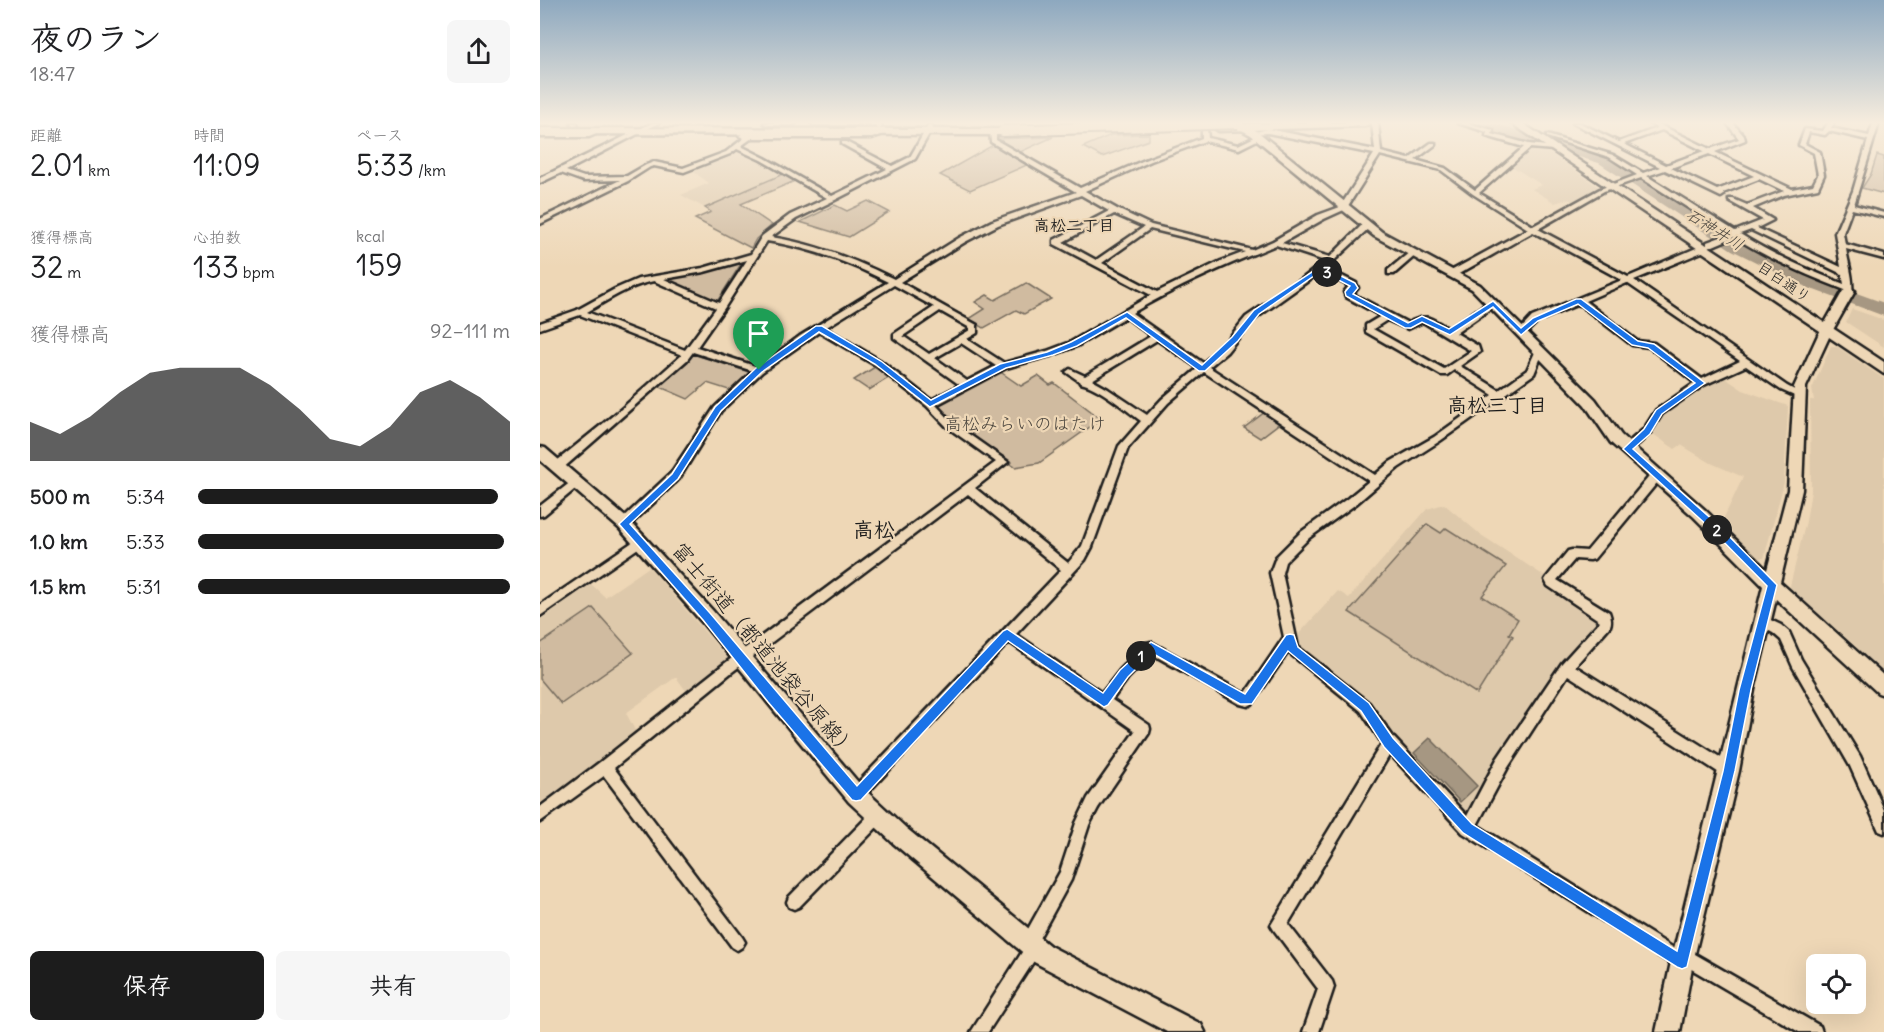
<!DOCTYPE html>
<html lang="ja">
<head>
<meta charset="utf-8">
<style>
	body { margin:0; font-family:Delius,"Klee One",sans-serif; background:#f6f6f6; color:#202124; height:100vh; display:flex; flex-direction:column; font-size:22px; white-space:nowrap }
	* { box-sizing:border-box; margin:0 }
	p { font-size:20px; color:#757577 }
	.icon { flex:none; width:33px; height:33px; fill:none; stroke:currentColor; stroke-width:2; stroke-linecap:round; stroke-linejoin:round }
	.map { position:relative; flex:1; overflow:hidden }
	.side { display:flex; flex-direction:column; background:#fff; width:540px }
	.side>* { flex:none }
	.fabs { position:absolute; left:1266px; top:954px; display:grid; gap:12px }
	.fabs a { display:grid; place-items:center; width:60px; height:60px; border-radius:9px; background:#fff; box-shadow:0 6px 24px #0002; font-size:30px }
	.pin { position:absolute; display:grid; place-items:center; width:51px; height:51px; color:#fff; margin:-62px -26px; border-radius:50% 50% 50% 0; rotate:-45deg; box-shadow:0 0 6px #0007 }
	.pin .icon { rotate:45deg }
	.km { position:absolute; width:30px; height:30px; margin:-15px; border-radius:50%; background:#222; color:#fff; font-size:16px; line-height:30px; text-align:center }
	.round { display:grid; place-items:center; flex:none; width:63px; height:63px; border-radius:9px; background:#f6f6f6 }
	.overview { display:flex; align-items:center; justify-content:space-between; height:102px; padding:0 30px }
	h1 { font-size:33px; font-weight:600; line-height:45px }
	.metrics { display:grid; grid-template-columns:repeat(3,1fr); gap:9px; height:102px; padding:6px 30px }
	.metrics div { display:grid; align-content:center }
	.metrics b { font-size:30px; font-weight:600 }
	.metrics small { font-size:16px; font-weight:400 }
	.metrics p { font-size:16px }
	.chart { height:168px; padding:12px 30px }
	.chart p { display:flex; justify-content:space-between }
	.chart svg { width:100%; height:108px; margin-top:6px; fill:#1c1c1c; opacity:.7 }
	.button { display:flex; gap:12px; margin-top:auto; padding:12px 30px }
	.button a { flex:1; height:69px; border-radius:9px; background:#1c1c1c; color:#fff; font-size:24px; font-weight:600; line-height:69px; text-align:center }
	.button a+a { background:#f6f6f6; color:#202124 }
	ul { padding:0 30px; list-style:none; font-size:20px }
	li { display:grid; grid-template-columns:96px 72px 1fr; align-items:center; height:45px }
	li i { height:15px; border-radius:8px; background:#1c1c1c }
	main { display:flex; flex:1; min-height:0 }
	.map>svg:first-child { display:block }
	.built { fill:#dec9ab }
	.green { fill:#d0bba0; stroke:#766c5e; stroke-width:1.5 }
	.water { fill:#a69782; stroke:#6f6659; stroke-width:1.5 }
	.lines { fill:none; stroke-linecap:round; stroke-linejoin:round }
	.river { fill:#a69782; fill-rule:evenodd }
	.street-casing { stroke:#1c1c1c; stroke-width:5 }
	.secondary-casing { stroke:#1c1c1c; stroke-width:5 }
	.primary-casing { stroke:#1c1c1c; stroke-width:5 }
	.street { fill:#eed7b6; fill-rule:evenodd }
	.secondary { fill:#eed7b6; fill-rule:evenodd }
	.primary { fill:#eed7b6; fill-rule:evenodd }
	.primary-bridge-casing { stroke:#1c1c1c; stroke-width:14; stroke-linecap:butt }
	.primary-bridge { stroke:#eed7b6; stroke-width:10 }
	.route { fill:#1a73e8; stroke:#fff; stroke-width:1.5; fill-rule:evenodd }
	.labels { text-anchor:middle; stroke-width:4.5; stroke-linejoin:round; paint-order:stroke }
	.far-street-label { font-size:15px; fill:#1c1c1c; stroke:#eed7b6 }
	.far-neighbourhood-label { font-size:16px; font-weight:bold; fill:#1c1c1c; stroke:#eed7b6 }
	.far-water-label { font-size:16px; font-style:italic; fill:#4c4740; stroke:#eed7b6 }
	.park-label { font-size:18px; fill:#49443d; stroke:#eed7b6 }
	.neighbourhood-label { font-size:20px; font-weight:bold; fill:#1c1c1c; stroke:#eed7b6 }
	.quarter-label { font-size:21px; font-weight:bold; fill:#1c1c1c; stroke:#eed7b6 }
	.near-street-label { font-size:21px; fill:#1c1c1c; stroke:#eed7b6 }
</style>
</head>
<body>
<main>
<section class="side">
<div class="overview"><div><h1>夜のラン</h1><p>18:47</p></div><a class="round"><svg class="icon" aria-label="share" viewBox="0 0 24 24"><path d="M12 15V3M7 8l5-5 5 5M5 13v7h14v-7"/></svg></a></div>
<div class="metrics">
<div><p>距離</p><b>2.01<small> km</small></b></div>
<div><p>時間</p><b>11:09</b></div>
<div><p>ペース</p><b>5:33<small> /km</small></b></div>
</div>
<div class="metrics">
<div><p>獲得標高</p><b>32<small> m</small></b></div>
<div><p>心拍数</p><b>133<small> bpm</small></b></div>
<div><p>kcal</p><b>159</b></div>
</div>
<div class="chart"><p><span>獲得標高</span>92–111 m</p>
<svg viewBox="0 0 160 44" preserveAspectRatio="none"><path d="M0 44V28L10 33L20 26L30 16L40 8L50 6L60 6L70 6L80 13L90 23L100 35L110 38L120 30L130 16L140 11L150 18L160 28V44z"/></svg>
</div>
<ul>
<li><b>500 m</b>5:34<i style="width:96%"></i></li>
<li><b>1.0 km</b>5:33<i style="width:98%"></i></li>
<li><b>1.5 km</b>5:31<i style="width:100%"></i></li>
</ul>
<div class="button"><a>保存</a><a>共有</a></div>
</section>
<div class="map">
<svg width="1344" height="1032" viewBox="0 0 1344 1032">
	<rect width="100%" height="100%" fill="#eed7b6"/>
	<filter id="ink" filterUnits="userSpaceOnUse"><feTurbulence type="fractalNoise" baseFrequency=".0167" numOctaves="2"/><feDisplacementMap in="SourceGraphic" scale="12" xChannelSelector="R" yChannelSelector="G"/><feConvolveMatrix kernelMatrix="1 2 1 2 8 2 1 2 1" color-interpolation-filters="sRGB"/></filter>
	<g filter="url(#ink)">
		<g class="built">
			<polygon points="991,148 1006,150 1060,188 1036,203 1028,199 1015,203 992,189 1002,185 970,165"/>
			<polygon points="195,151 213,157 243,174 165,208 141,195 169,183 151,170"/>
			<polygon points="1312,309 1344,320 1344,347 1306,322"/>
			<polygon points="1291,346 1296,346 1344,379 1344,678 1318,656 1317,647 1286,620 1278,619 1249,590 1266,521 1271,491 1270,400 1274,400 1272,389"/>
			<polygon points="1182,376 1203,390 1248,406 1244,482 1224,558 1215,558 1181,524 1203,477 1171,463 1141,445 1135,449 1110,432 1123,413"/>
			<polygon points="904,504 941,535 1006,577 1002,583 1055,616 1057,621 1018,667 955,766 930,813 920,812 856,744 833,703 758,646 757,636 798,591 809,598 887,509"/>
			<polygon points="109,567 188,659 188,663 149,695 136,677 86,713 98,736 0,810 0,620 51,584 65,597"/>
		</g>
		<g class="green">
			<polygon points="609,134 609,140 562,157 543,147 571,135"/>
			<polygon points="513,137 478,153 455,141 456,139"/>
			<polygon points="453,145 489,164 430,190 400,175"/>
			<polygon points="1337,155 1344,157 1344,194 1322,188 1331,174"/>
			<polygon points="243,174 255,181 201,204 232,225 216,239 211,248 155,219 171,212 165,208"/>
			<polygon points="328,201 349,212 309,237 260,222 295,205 307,211"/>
			<polygon points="199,263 201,264 178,300 173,301 125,281 128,278"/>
			<polygon points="486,283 511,299 484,314 476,310 444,328 429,319 445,309 435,302 447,295 455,300"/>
			<polygon points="153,354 209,372 209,374 192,391 167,383 148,399 118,386"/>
			<polygon points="335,367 350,377 329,390 314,380"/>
			<polygon points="459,371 481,386 498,376 510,385 514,383 561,419 499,463 475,467 470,464 472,462 412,422 398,406 399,403"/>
			<polygon points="725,412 741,422 720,438 704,428"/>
			<polygon points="887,524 901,533 906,528 966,566 942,596 978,619 969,634 973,636 937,694 809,612"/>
			<polygon points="53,608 93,653 21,704 0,679 0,644"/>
		</g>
		<polygon class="water" points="890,738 937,786 920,802 874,753"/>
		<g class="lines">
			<polygon class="river" points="933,123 954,123 1069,157 1204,242 1278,279 1344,303 1344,316 1266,287 1192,250 1059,163 935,126"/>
			<g class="street-casing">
				<g id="street">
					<polygon points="31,123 37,123 38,125 33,126"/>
					<path d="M112,123H119L26,171L44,177L87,176L106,165L114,162L143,168L186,152L204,138L199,136L202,134H332L347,131V133L332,138H212L201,146L225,158L292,196L347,169L302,144V142H306L352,166L370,157L388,126H392L393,127L375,159L295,200L256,219L231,237C275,244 314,259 354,279L419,238L452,221L536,192L451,142L450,131L453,129L456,131V140L540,188L607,159L662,138V127L667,128L668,138L698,145L717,136H721V138L699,149L665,141L611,161L545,191L577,209L611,225L712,250L733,241L778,215L800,207L834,154L728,133L712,134L711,133L728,129L835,150L832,123H838L841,152L869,159L891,143H895V145L875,160L905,168L935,190L984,147L946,136L947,132L918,123H927L953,130L952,134L989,144L1016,147V149L1014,150L990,148L939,193L993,226L1060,189L1097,175L1069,157L1007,137V135L1073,155L1103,173L1120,167L1033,123H1040L1079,142L1117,128L1109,123H1116L1170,149L1199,139L1187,123H1193L1204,136L1205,140L1175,152L1252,189L1273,185L1278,175L1274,153L1259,145L1265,129L1283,131L1288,123H1294L1291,128L1329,136L1333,123H1339L1314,205L1344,213V217L1312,209L1303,233L1305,244L1344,255V259L1306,249C1308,263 1314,279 1312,293H1306L1305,290C1266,275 1229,259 1194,237L1173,246H1167V242L1189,234L1101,178L1064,191L998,229L1088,277L1161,246H1167V250L1094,280L1247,386L1264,395L1259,398L1241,390L1206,366L1164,385L1122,414L1110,433L1090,452L1087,453L1082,449L1084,446L1104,429L1116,410L1155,383L1109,347L1092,345L1039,304L998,321L984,335L981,336L977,333L992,317L1082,280L993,232L915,276H909V272L988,229L933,194L901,170L840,155L806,209L784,219L742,243L790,257L823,224H829V228L786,268L816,283L818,288L813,294L868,323C889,312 891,319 909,329L950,301H956V305L916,333L938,346L940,352L920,366L959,390L987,370L996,350H1002L1003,352L994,374L900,441L858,468L816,504L769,538L745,562L742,573L758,647L829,703L854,738L927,816L957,759L1022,663L1060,621L1008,586L1005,580L1007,577L1028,551L1032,550L1047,551L1113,472H1121L1122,475L1121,478L1054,559L1050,560L1035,559L1017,580L1069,612C1071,617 1072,621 1070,626L1035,666L1194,766L1196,771L1194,776L1189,778L1184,776L1028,675L967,769L937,825L1137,950L1143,947L1148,950L1280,1026L1282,1032H1259L1148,967L1142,970L1137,967L923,833L850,754L748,924L792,981L794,987L779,1032H763L778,989L734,930L731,925L842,743L821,711L748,652L712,704L708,706L700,704L612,654L588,678L572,700L609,725L610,729L609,733L558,808L549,825L531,880L497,942L502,948L499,953L448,1032H431L484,949L480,943L483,938L520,872L536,823L548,798L595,731L469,642L321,800L316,802L311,800L309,795L311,790L521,570L428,494L192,672L74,768L202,937L205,942L202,947L197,950L192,947L64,776L0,822V807L60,762L184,664L456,462L407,427L387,406L335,365L279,332L222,372L181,411L139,479L88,527H80L79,524L80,521L131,473L175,407L213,371L153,352L147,360L21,470H13L12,467L13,464L80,410L142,355L40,315L0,329V323L37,310L75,289L98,279L163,268L211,254L222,236L250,215L287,198L221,160L197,149L190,154L144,172L114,166L110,167L88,181L0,224V219L80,180L43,181L21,173L0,183V178ZM1122,130L1164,151L1126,165L1084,144ZM1289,131L1328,140L1313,191L1295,233L1301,267L1217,228L1233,220L1213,208L1244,195L1278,188L1284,175L1280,152L1265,144L1269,132L1285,135ZM1169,154L1214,176L1177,190L1131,168ZM1125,170L1181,197L1184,195L1183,193L1219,179L1244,191L1207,205L1193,199H1189V201L1223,220L1195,231L1107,176ZM541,195L569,211L514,240V244L611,295L531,342L507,351L464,363L427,339L437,333V325L360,282L425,242L458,225ZM574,214L604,227L556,260L523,242ZM610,229L705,252L681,261L617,292L562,263ZM1211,230L1302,274L1304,284C1268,270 1233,255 1200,234ZM227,241C270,248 309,262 348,282L260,336L218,367L157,347L185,307ZM736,245L785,261L762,279L706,317L681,348L663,363L592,313C638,286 686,265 736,245ZM207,260L179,303L124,279L164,272ZM782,271L809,286L804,292L806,297L841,316L826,325V332L901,375H907L914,370L953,395L894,437L850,462L835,475L669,367L687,352L712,321ZM114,281L176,308L145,350L47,312C68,300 90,285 114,281ZM1087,283L1200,361L1162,379L1114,343L1097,341L1045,301ZM354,285L394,307L354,334V338L420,385L391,400L341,361L285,328ZM400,311L430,328V330L389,354L363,336ZM586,317L611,336L545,376L530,369L526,372L539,381L540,383C558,386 586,410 601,421L579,446L542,546L528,563L435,488L468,462L413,423L396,405L466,368L513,355L537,346ZM847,320L868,329L883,322L931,351L904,369L833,329ZM617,340L658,368L622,399L607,415L568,389L552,380ZM421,343L456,366L427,381L395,358ZM664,372L829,481L808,498L761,532L736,557L730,573L744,637L705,694L611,642L607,643L580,670L562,693L476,634L545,560L552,547L588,448L628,403Z"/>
					<polygon points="152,123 160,123 152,127 148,127 148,125"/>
					<polygon points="224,123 256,123 253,125 227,125"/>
					<polygon points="271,123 319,123 316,125 274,125"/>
					<polygon points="326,123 339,123 342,127 339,129 335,126"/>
					<polygon points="59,129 61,130 61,132 49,137 0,137 0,133 48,133"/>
					<polygon points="870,252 877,254 854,274 848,274 848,270"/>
					<polygon points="36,478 40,479 41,482 40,485 4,515 0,516 0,506"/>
					<polygon points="100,537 104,538 105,541 104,544 0,616 0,605"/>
					<polygon points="1222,616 1241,625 1249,632 1261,659 1320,756 1344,810 1344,833 1339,831 1310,766 1253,667 1241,640 1233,633 1218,625 1216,621 1218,617"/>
					<polygon points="338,809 343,811 345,816 343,821 259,907 254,909 249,907 247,902 249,897 333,811"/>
				</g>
			</g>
			<g class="secondary-casing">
				<g id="secondary">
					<polygon points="689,123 700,123 717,131 842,232 940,285 1055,399 1081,435 1164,509 1227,570 1248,490 1254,387 1278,335 1303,291 1309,288 1315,291 1290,335 1266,387 1262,490 1240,582 1344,676 1344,695 1338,693 1236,599 1214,690 1199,771 1153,962 1140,1032 1116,1032 1131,962 1223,586 1154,517 1071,443 1045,405 932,289 834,236 711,135"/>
					<polygon points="0,447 5,448 89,520 173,611 323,788 366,828 510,946 661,1024 665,1032 627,1032 494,962 352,842 309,802 161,621 79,528 0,460"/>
				</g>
			</g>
			<g class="primary-casing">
				<g id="primary">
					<polygon points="746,123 830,123 825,126 679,131 674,128 679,125"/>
					<polygon points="971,123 982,123 1344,362 1344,374"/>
					<polygon points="0,128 479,129 484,132 479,135 0,134"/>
				</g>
			</g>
			<use href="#street" class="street"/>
			<use href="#secondary" class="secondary"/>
			<use href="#primary" class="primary"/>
			<g class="primary-bridge-casing">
				<polyline id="primary-bridge" points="463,131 698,123"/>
			</g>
			<use href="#primary-bridge" class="primary-bridge"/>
		</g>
	</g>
	<linearGradient id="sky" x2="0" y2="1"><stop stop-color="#8da8bf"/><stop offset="0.46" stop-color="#f7edde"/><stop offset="1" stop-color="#f7edde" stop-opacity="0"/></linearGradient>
	<rect width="1344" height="267" fill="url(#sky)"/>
	<path class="route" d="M781,266L815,283L818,288L813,294L868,323L882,316L909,329L953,301L981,328L993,318L1036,299H1041L1098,341L1114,344L1165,383L1122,414L1110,434L1093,449L1176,523L1237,585L1211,690L1195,771L1147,967L1142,969L1137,967L923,833L844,747L821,711L748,651L712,704H700L612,653L588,677L568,705L564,707L468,641L321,800L316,801L312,800L228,702L163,620L79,524L132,474L175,407L216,368L276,326H282L341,361L391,400L460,364L507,352L531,342L587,312L662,365L692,337L714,310ZM781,271L810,286L805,292L806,296L865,328H871L882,322L910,335L953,307L981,335L998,321L1038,304L1092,345L1108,348L1155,383L1116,410L1104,429L1083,449L1170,528L1227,586L1199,690L1183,771L1137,951L932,824L853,738L829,703L758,647L754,635L750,634L746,635L705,694L611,642L580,670L563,693L467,629L463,631L317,786L170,613L90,524L138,479L181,411L222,372L279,332L335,364L390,407L466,368L513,355L537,346L586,318L659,371H665L698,341L719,314Z"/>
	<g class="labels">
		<g class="far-street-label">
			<text transform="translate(1244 282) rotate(34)" y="5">目白通り</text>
		</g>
		<g class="far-neighbourhood-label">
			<text x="534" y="231">高松二丁目</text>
		</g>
		<g class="far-water-label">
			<text transform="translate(1175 229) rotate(32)" y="6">石神井川</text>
		</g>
		<g class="park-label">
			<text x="485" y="430">高松みらいのはたけ</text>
		</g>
		<g class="neighbourhood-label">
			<text x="957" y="412">高松三丁目</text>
		</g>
		<g class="quarter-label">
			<text x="334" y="537">高松</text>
		</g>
		<g class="near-street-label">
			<text transform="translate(224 650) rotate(50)" y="7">富士街道（都道池袋谷原線）</text>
		</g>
	</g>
</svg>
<div class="fabs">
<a><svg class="icon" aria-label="locate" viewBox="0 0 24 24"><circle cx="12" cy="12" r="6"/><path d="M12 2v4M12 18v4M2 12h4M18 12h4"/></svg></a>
</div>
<div class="pin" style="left:219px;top:370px;background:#1e9e55"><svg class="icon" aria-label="arrive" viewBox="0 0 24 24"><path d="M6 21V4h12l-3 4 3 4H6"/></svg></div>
<b class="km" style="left:601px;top:656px">1</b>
<b class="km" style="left:1177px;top:530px">2</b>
<b class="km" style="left:787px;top:272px">3</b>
</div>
</main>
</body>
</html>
